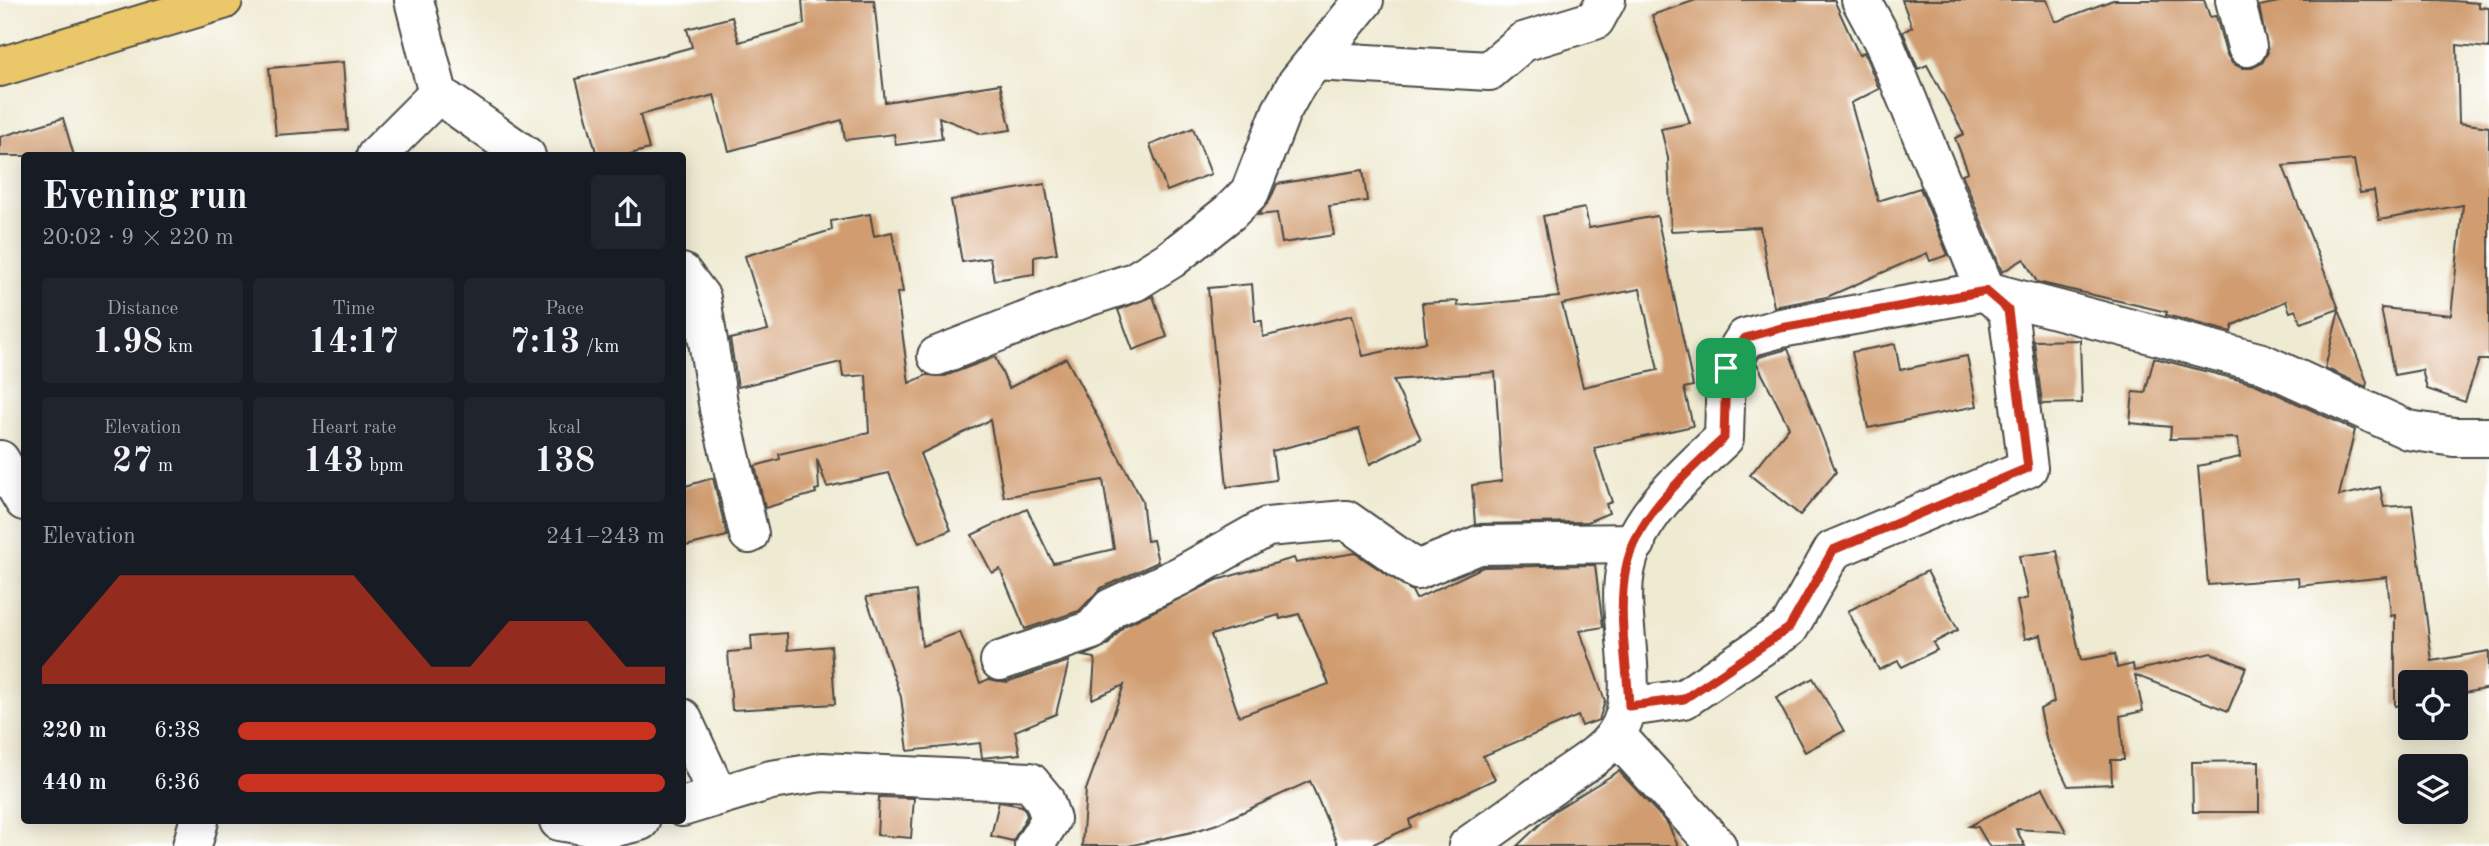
<!DOCTYPE html>
<html lang="en">
<head>
<meta charset="utf-8">
<style>
	body { margin:0; font-family:"Old Standard TT",serif; background:#20242c; color:#f1f3f6; height:100vh; display:flex; flex-direction:column; font-size:26px; white-space:nowrap }
	* { box-sizing:border-box; margin:0 }
	p { font-size:23px; color:#9ea1a6 }
	.icon { flex:none; width:38px; height:38px; fill:none; stroke:currentColor; stroke-width:2; stroke-linecap:round; stroke-linejoin:round }
	.map { position:relative; flex:1; overflow:hidden }
	.drawer { position:absolute; left:21px; top:152px; width:665px; height:672px; display:flex; flex-direction:column; background:#171b24; border-radius:7px; box-shadow:0 4px 18px #0003 }
	.drawer>* { flex:none }
	.fabs { position:absolute; left:2398px; top:670px; display:grid; gap:14px }
	.fabs a { display:grid; place-items:center; width:70px; height:70px; border-radius:7px; background:#171b24; box-shadow:0 4px 18px #0003; font-size:35px }
	.pin { position:absolute; display:grid; place-items:center; width:60px; height:60px; color:#fff; margin:-30px; border-radius:14px; box-shadow:0 4px 10px #0006 }
	.round { display:grid; place-items:center; flex:none; width:74px; height:74px; border-radius:7px; background:#20242c }
	.headline { display:flex; align-items:center; justify-content:space-between; height:119px; padding:0 21px }
	h1 { font-size:38px; font-weight:700; line-height:52px }
	.stats { display:grid; grid-template-columns:repeat(3,1fr); gap:10px; height:119px; padding:7px 21px }
	.stats div { display:grid; align-content:center; border-radius:7px; background:#20242c; text-align:center }
	.stats b { font-size:35px; font-weight:700 }
	.stats small { font-size:19px; font-weight:400 }
	.stats p { font-size:19px }
	.chart { height:196px; padding:14px 21px }
	.chart p { display:flex; justify-content:space-between }
	.chart svg { width:100%; height:126px; margin-top:7px; fill:#c8321e; opacity:.7 }
	ul { padding:0 21px; list-style:none; font-size:23px }
	li { display:grid; grid-template-columns:112px 84px 1fr; align-items:center; height:52px }
	li i { height:18px; border-radius:9px; background:#c8321e }
	.map>svg:first-child { display:block }
	.building { fill:#d09c70; fill-rule:evenodd }
	.lines { fill:none; stroke-linecap:round; stroke-linejoin:round }
	.minor-casing { stroke:#484844; stroke-width:42 }
	.trunk-casing { stroke:#484844; stroke-width:42 }
	.minor { stroke:#fff; stroke-width:38 }
	.trunk { stroke:#eac769; stroke-width:38 }
	.route-casing { stroke:#fff; stroke-width:14 }
	.route { stroke:#c8321e; stroke-width:9 }
</style>
</head>
<body>
<div class="map">
<svg width="2489" height="846" viewBox="0 0 2489 846">
	<rect width="100%" height="100%" fill="#fff"/>
	<filter id="ink" filterUnits="userSpaceOnUse"><feTurbulence type="fractalNoise" baseFrequency=".0143" numOctaves="2"/><feDisplacementMap in="SourceGraphic" scale="14" xChannelSelector="R" yChannelSelector="G"/><feConvolveMatrix kernelMatrix="1 2 1 2 8 2 1 2 1" color-interpolation-filters="sRGB"/></filter>
	<filter id="wash" filterUnits="userSpaceOnUse"><feTurbulence type="fractalNoise" baseFrequency=".00686" numOctaves="4" result="noise"/><feDisplacementMap in="SourceGraphic" scale="28" xChannelSelector="R" yChannelSelector="G"/><feGaussianBlur stdDeviation="1.57" result="paint"/><feColorMatrix in="noise" values="0 0 0 0 0 0 0 0 0 0 0 0 0 0 0 0 0 1.4 0 .05"/><feComposite in="paint" operator="in"/></filter>
	<g filter="url(#wash)">
		<rect width="100%" height="100%" fill="#efead2"/>
		<g id="blocks">
			<g class="building">
				<polygon points="802,0 874,0 885,102 1000,84 1011,130 982,134 939,117 942,139 896,145 894,134 845,140 842,120 729,151 714,95 640,115 649,149 623,156 597,156 576,79 692,47 687,29 732,17 739,42 804,24"/>
				<polygon points="1696,0 1834,0 1859,55 1864,52 1879,89 1851,103 1878,201 1920,188 1948,255 1930,261 1927,253 1827,297 1774,307 1760,227 1671,231 1668,158 1661,129 1690,123 1652,15"/>
				<polygon points="1902,0 2047,0 2055,21 2058,21 2113,0 2204,0 2210,17 2216,16 2226,53 2232,63 2242,68 2252,68 2262,63 2268,52 2259,6 2288,0 2439,0 2479,3 2479,7 2489,8 2489,48 2457,45 2459,123 2489,127 2489,360 2479,360 2465,402 2427,389 2422,370 2394,375 2381,308 2451,315 2463,205 2379,220 2374,191 2360,193 2354,160 2283,166 2339,309 2301,323 2296,310 2290,312 2286,301 2233,325 2231,332 2166,315 2167,312 2037,282 2024,259 2002,272 1962,174 1968,172 1955,138 1964,134 1927,65 1918,69 1903,32 1912,27"/>
				<polygon points="343,62 348,130 276,135 269,68"/>
				<polygon points="63,118 74,156 0,156 0,137"/>
				<polygon points="1193,128 1211,174 1167,191 1150,145"/>
				<polygon points="1363,170 1367,201 1329,206 1334,235 1282,243 1277,213 1258,215 1270,200 1277,184"/>
				<polygon points="1045,184 1057,253 1034,257 1034,274 994,280 990,258 962,262 951,200"/>
				<path d="M1585,208L1589,228L1657,216L1693,386L1684,388L1693,426L1594,448L1612,502L1606,504L1609,513L1587,522L1475,524L1472,485L1502,481L1495,372L1393,380L1421,439L1370,464L1359,429L1272,451L1276,480L1227,487L1208,288L1252,284L1255,321H1262L1263,337L1352,315L1363,356L1426,342L1422,303L1458,301V306L1559,297L1543,216ZM1640,289L1658,370L1583,387L1562,304Z"/>
				<polygon points="870,214 874,236 892,232 903,292 897,293 909,383 927,375 945,376 995,357 1009,388 1066,358 1142,500 1147,541 1153,540 1158,562 1101,588 1079,611 1025,629 1000,569 992,573 972,535 1027,509 1053,563 1114,549 1103,480 1004,497 990,420 920,454 951,530 919,543 889,473 827,487 817,459 819,489 815,490 816,493 765,508 755,466 780,459 779,454 869,433 866,375 843,377 841,362 738,387 730,339 768,330 745,256 832,230 831,221"/>
				<polygon points="1153,296 1167,337 1133,350 1118,310"/>
				<polygon points="2339,310 2367,382 2366,387 2325,368"/>
				<polygon points="2080,340 2082,403 2042,404 2034,341"/>
				<polygon points="1895,344 1900,370 1967,356 1977,406 1868,428 1852,352"/>
				<polygon points="1788,349 1836,472 1800,515 1750,475 1789,427 1756,362 1759,357"/>
				<polygon points="2154,358 2255,384 2355,430 2339,496 2380,487 2384,507 2412,505 2432,661 2489,651 2489,688 2455,695 2455,682 2410,682 2410,703 2395,706 2395,615 2391,616 2387,577 2299,586 2298,578 2208,585 2198,466 2240,457 2238,438 2170,439 2171,427 2130,423 2133,392 2145,393"/>
				<polygon points="713,478 727,536 682,547 682,487"/>
				<polygon points="2057,551 2081,660 2115,654 2117,668 2133,664 2134,671 2211,653 2246,667 2228,711 2135,675 2143,711 2120,716 2124,760 2111,760 2112,784 2068,786 2047,742 2040,709 2054,702 2041,635 2025,639 2017,601 2028,598 2019,556"/>
				<path d="M1355,553L1412,591L1416,599L1483,567L1595,565L1603,627L1580,631L1605,701L1599,720L1582,726L1578,716L1483,756L1495,779L1409,820L1411,827L1369,846H1338L1310,781L1217,824L1192,832L1128,846H1082L1086,790L1124,685L1092,699L1095,658L1083,656L1108,645L1124,626L1217,580L1294,558L1296,563ZM1299,614L1329,684L1239,716L1211,635L1279,615L1280,619Z"/>
				<polygon points="1927,571 1958,630 1933,643 1937,650 1902,667 1898,661 1879,670 1848,611"/>
				<polygon points="916,591 922,646 960,632 980,683 989,679 1007,682 1069,661 1056,714 1015,731 1020,754 982,758 980,743 908,751 901,697 866,597"/>
				<polygon points="787,633 788,650 831,646 835,704 732,710 728,652 752,650 751,636"/>
				<polygon points="1813,678 1844,731 1805,752 1776,698"/>
				<polygon points="2259,761 2259,812 2193,812 2192,762"/>
				<polygon points="1619,771 1668,824 1678,846 1517,846 1554,811"/>
				<polygon points="2043,788 2066,832 2016,829 2025,846 1989,846 1978,827 1969,826"/>
				<polygon points="879,797 914,798 911,838 877,835"/>
				<polygon points="999,802 1022,806 1025,810 1027,816 1013,841 991,836"/>
			</g>
		</g>
	</g>
	<g filter="url(#ink)">
		<use href="#blocks" fill-opacity="0" stroke="#484844" stroke-width="2"/>
		<g class="lines">
			<g class="minor-casing">
				<g id="minor">
					<polyline points="414,0 438,94 526,156"/>
					<polyline points="2235,0 2247,47"/>
					<polyline points="1315,61 1489,71 1523,42 1595,20 1606,0"/>
					<polyline points="376,156 438,94"/>
					<polyline points="682,273 701,298 719,409 749,534"/>
					<polyline points="937,356 1087,297 1134,282 1171,259 1230,212 1250,192 1281,112 1297,83 1364,0"/>
					<polyline points="0,460 24,501"/>
					<polyline points="1000,661 1092,630 1111,608 1180,576 1267,527 1346,520 1417,570 1479,545 1636,543"/>
					<polyline points="1629,707 1684,699 1789,628 1833,550 2028,468 2008,310 1986,291 1884,43 1861,0"/>
					<polyline points="682,718 718,796"/>
					<polyline points="1616,735 1717,846"/>
					<polyline points="682,807 771,780 822,772 1030,782 1044,799 1051,819 1034,846"/>
					<polyline points="559,821 607,829 640,821"/>
					<polyline points="192,846 199,821"/>
					<path d="M1468,846C1500,823 1531,801 1563,778C1581,766 1604,752 1616,734C1645,693 1614,617 1626,567C1637,515 1687,473 1724,438L1726,368L1745,338L1781,328L1986,291L2262,363L2408,430L2454,437H2489"/>
				</g>
			</g>
			<g class="trunk-casing">
				<polyline id="trunk" points="0,67 223,0"/>
			</g>
			<use href="#minor" class="minor"/>
			<use href="#trunk" class="trunk"/>
		</g>
	</g>
	<g class="lines" filter="url(#ink)">
		<g class="route-casing">
			<path id="route" d="M1986,291L2008,310L2028,468L1833,550L1789,628L1684,699L1629,706C1627,661 1617,613 1626,568C1636,516 1687,473 1724,438L1726,368L1745,338L1781,328Z"/>
		</g>
		<use href="#route" class="route"/>
	</g>
</svg>
<div class="fabs">
<a><svg class="icon" aria-label="locate" viewBox="0 0 24 24"><circle cx="12" cy="12" r="6"/><path d="M12 2v4M12 18v4M2 12h4M18 12h4"/></svg></a>
<a><svg class="icon" aria-label="layers" viewBox="0 0 24 24"><path d="M12 4l9 5-9 5-9-5zM3 14l9 5 9-5"/></svg></a>
</div>
<div class="pin" style="left:1726px;top:368px;background:#1e9e55"><svg class="icon" aria-label="arrive" viewBox="0 0 24 24"><path d="M6 21V4h12l-3 4 3 4H6"/></svg></div>
<section class="drawer">
<div class="headline"><div><h1>Evening run</h1><p>20:02 · 9 × 220 m</p></div><a class="round"><svg class="icon" aria-label="share" viewBox="0 0 24 24"><path d="M12 15V3M7 8l5-5 5 5M5 13v7h14v-7"/></svg></a></div>
<div class="stats">
<div><p>Distance</p><b>1.98<small> km</small></b></div>
<div><p>Time</p><b>14:17</b></div>
<div><p>Pace</p><b>7:13<small> /km</small></b></div>
</div>
<div class="stats">
<div><p>Elevation</p><b>27<small> m</small></b></div>
<div><p>Heart rate</p><b>143<small> bpm</small></b></div>
<div><p>kcal</p><b>138</b></div>
</div>
<div class="chart"><p><span>Elevation</span>241–243 m</p>
<svg viewBox="0 0 160 44" preserveAspectRatio="none"><path d="M0 44V38L10 22L20 6L30 6L40 6L50 6L60 6L70 6L80 6L90 22L100 38L110 38L120 22L130 22L140 22L150 38L160 38V44z"/></svg>
</div>
<ul>
<li><b>220 m</b>6:38<i style="width:98%"></i></li>
<li><b>440 m</b>6:36<i style="width:100%"></i></li>
</ul>
</section>
</div>
</body>
</html>
